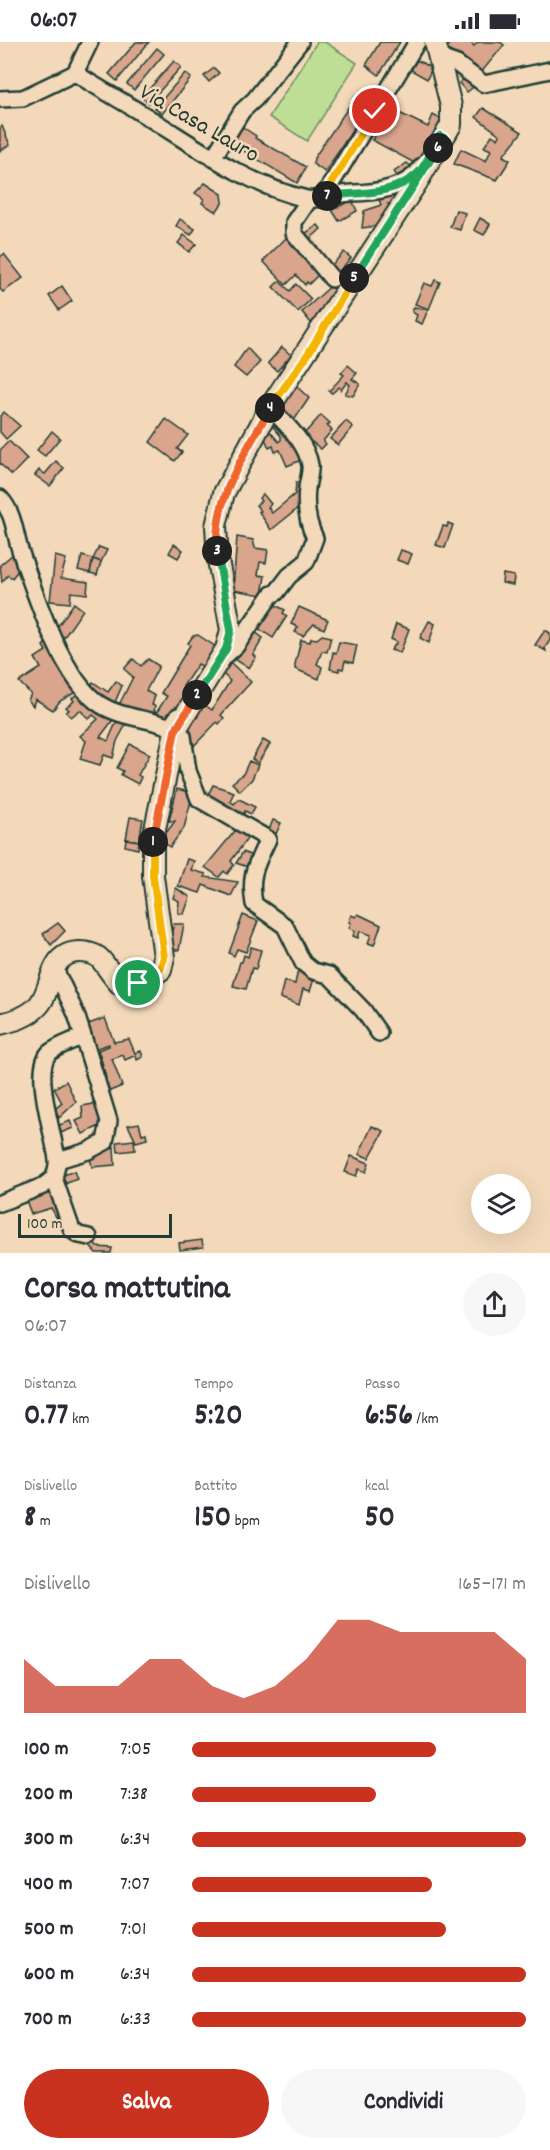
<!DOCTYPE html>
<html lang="it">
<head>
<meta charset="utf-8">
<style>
	body { margin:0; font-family:Dekko,sans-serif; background:#f7f7f7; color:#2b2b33; height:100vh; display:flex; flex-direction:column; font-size:22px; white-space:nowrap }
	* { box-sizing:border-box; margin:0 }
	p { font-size:20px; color:#7c7c81 }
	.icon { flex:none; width:33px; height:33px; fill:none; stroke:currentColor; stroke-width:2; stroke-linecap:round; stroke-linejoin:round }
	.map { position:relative; height:1211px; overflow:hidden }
	.side { display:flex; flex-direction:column; background:#fff; flex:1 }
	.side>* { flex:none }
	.controls { position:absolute; left:471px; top:1132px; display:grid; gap:12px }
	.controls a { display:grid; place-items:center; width:60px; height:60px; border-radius:50%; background:#fff; box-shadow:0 6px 24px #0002; font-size:30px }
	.scale { position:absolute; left:18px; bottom:15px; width:154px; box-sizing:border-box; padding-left:6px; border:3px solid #1f3d34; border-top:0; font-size:16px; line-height:21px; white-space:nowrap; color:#1f3d34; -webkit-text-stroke:4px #f3d9ba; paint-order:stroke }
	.pin { position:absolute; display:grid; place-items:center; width:51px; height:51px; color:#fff; margin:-26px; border:3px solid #fff; border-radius:50%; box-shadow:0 2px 6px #0007 }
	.km { position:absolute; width:30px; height:30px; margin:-15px; border-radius:50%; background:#222; color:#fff; font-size:16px; line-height:30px; text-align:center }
	.round { display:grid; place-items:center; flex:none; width:63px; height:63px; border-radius:32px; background:#f7f7f7 }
	.overview { display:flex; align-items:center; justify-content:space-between; height:102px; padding:0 24px }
	h1 { font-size:33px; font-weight:700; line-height:45px }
	.stats { display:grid; grid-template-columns:repeat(3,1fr); gap:9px; height:102px; padding:6px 24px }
	.stats div { display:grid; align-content:center }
	.stats b { font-size:30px; font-weight:700 }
	.stats small { font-size:16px; font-weight:400 }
	.stats p { font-size:16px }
	.chart { height:168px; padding:12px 24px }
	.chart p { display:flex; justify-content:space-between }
	.chart svg { width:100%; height:108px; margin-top:6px; fill:#c8321e; opacity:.7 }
	.button { display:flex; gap:12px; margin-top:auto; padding:12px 24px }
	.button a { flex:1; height:69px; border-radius:36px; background:#c8321e; color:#fff; font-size:24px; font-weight:700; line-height:69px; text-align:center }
	.button a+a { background:#f7f7f7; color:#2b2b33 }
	ul { padding:0 24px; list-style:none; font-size:20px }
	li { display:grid; grid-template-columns:96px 72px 1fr; align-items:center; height:45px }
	li i { height:15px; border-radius:8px; background:#c8321e }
	.status { display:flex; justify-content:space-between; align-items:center; height:42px; padding:0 30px; background:#fff; direction:ltr }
	.status svg { height:16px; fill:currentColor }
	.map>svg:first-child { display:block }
	.green { fill:#bede96; stroke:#6e8e65; stroke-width:1.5 }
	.building { fill:#d9a58d; stroke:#1f3d34; stroke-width:1.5 }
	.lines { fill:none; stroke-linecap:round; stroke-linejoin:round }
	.minor-casing { stroke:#1f3d34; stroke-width:20 }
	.major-casing { stroke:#1f3d34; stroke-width:24 }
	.minor { stroke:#f3d9ba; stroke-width:15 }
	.major { stroke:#f3d9ba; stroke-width:20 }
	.split-1-casing { stroke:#fff; stroke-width:12 }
	.split-2-casing { stroke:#fff; stroke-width:12 }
	.split-3-casing { stroke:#fff; stroke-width:12 }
	.split-4-casing { stroke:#fff; stroke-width:12 }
	.split-5-casing { stroke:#fff; stroke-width:12 }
	.split-6-casing { stroke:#fff; stroke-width:12 }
	.split-7-casing { stroke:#fff; stroke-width:12 }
	.split-8-casing { stroke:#fff; stroke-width:12 }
	.split-1 { stroke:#f5b400; stroke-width:8 }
	.split-2 { stroke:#f0652b; stroke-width:8 }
	.split-3 { stroke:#22a559; stroke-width:8 }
	.split-4 { stroke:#f0652b; stroke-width:8 }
	.split-5 { stroke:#f5b400; stroke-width:8 }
	.split-6 { stroke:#22a559; stroke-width:8 }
	.split-7 { stroke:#22a559; stroke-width:8 }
	.split-8 { stroke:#f5b400; stroke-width:8 }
	.labels { text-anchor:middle; stroke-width:5; stroke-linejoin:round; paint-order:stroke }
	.street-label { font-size:24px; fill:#1f3d34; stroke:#f3d9ba }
</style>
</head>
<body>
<div class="status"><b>06:07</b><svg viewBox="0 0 49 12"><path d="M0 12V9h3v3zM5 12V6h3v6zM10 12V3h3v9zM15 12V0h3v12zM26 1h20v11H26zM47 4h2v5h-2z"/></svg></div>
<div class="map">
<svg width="550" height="1211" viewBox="0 0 550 1211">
	<rect width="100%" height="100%" fill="#f3d9ba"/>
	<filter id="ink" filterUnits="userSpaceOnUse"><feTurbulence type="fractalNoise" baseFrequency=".0167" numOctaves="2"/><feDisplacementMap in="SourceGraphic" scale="12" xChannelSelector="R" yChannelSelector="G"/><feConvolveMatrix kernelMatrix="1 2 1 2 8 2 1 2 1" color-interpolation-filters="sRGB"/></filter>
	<g filter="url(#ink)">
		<polygon class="green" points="317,0 325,0 357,21 307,99 269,75"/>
		<g class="building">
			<polygon points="136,0 149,0 117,39 109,32"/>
			<polygon points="380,0 400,0 379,33 366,23"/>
			<polygon points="451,0 470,0 474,4 478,0 500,0 504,3 479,33 446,6"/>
			<polygon points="157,6 164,12 134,48 127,42"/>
			<polygon points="417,18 432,26 427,37 411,28"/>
			<polygon points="174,19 181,25 149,61 142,55"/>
			<polygon points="214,26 219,31 209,40 204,34"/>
			<polygon points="185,31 191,36 162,72 155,66"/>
			<polygon points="468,34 476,43 467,50 459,41"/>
			<polygon points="356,54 369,63 325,130 313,122 314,116"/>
			<polygon points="483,66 522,90 503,114 510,118 497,138 454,122 461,107 486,119 491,108 484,105 492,93 498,97 500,93 476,75"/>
			<polygon points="395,69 428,85 433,73 444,79 427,101 418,123 372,98 377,90 381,92"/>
			<polygon points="2,84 10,103 0,109 0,86"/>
			<polygon points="241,84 256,94 255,96 306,125 297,141 232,102 231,96"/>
			<polygon points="407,121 414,127 399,138 394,130"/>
			<polygon points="205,141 222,152 223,160 216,170 202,161 204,157 195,151"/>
			<polygon points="397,144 402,154 398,161 388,162 391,164 378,184 362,186 364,169 381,163 377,151"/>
			<polygon points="352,158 357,169 339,179 332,168"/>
			<polygon points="456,168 465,171 460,188 450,185"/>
			<polygon points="480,176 490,182 484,193 474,188"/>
			<polygon points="180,177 195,187 191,193 176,184"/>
			<polygon points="318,183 321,187 308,199 303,193"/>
			<polygon points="184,193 196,202 189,210 178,201"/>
			<polygon points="289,193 323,228 309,242 307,240 305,243 296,233 286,243 263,219"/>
			<polygon points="344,210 351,216 334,235 327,228"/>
			<polygon points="4,212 23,236 3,250 0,247 0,215"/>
			<polygon points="435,238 440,240 429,267 415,262 424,241 432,244"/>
			<polygon points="279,239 290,249 296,242 311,257 298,270 273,245"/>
			<polygon points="334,241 341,250 338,257 311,281 302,270"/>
			<polygon points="62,244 72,259 59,268 49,254"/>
			<polygon points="414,265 428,268 422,282 415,279 417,273 412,270"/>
			<polygon points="282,305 291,313 277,329 268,321"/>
			<polygon points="247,306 260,320 246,335 234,325"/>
			<polygon points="348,323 357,331 352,337 360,342 353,354 345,352 350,343 347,340 341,348 339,345 332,351 329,349 344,333 341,331"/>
			<polygon points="294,342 309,356 293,380 277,371"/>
			<polygon points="4,370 20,384 6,397 0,390 0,374"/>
			<polygon points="273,371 306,416 287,424 280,408 275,410 273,404 269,406 263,392 266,385 279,400 281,398 281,394 269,380"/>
			<polygon points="321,373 330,381 327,384 332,388 323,399 326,402 321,407 312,400 308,405 301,400 307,393 305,391"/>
			<polygon points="166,377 188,393 177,407 182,410 175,419 150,400"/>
			<polygon points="346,379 353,385 338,403 330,397"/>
			<polygon points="52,389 60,396 45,414 37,408"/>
			<polygon points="9,399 27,417 12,433 0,422 0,408"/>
			<polygon points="56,419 64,426 50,444 35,433 39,428 45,432"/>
			<polygon points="296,440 303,440 301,464 271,488 259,470 261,469 256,463 261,459 259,456 263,452 271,462 268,465 272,471 295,452"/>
			<polygon points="448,481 453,483 445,506 436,503 443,484 447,485"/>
			<polygon points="237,495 253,498 255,506 268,508 266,521 260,520 258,533 265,534 262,553 233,548"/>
			<polygon points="174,502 183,508 178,516 169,511"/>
			<polygon points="99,505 107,508 101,520 93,517"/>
			<polygon points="401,508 412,512 408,522 397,518"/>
			<polygon points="12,513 23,522 12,536 8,533 2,540 0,523"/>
			<polygon points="55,514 66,517 61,536 88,540 87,552 71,550 70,561 50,559"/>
			<polygon points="82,514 93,517 90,531 78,528"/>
			<polygon points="93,517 101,520 97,533 90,531"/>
			<polygon points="503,532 514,534 513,543 502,541"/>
			<polygon points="268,559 285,568 283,571 287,574 273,596 255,584"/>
			<polygon points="74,561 83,568 60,601 53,591"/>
			<polygon points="299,565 328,578 324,587 314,582 303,594 295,590 298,585 291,582"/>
			<polygon points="429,579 435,582 429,601 420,596"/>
			<polygon points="396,582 409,587 400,611 391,608 397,600 391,597"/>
			<polygon points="545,588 550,591 550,598 545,606 546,609 535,603"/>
			<polygon points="255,590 263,596 253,613 256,615 249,626 236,618"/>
			<polygon points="198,593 219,607 205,626 198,622 183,644 188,650 169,682 111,667 86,650 93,640 108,650 116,639 122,644 115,660 120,661 133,635 124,627 133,617 141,624 148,617 159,624 146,649 155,654 152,663 155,664 154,669 157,670 167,654 161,651 190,603 188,601 193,594"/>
			<polygon points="322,593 331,595 327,610 322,609 317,622 322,625 319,637 295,627 295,622 301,598 310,600 311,596 317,597"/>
			<polygon points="50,596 69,627 63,632 68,640 71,638 81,647 60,659 53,668 35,657 33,664 28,658 31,652 19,640 41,626 35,616 46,609 43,604"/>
			<polygon points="339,600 357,603 353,621 345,619 343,627 339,626 339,629 330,627 333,610 336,611"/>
			<polygon points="231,621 251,640 221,673 224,676 219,682 217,680 187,711 183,694 198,674 191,669 199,659 212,668 230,639 223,632"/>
			<polygon points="81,650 116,674 100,695 108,699 119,674 129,677 117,699 113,716 104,713 100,723 80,717 86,699 80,694 98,677 93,673 89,677 80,668 71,675 66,670 69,668 66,665 74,659 72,656"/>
			<polygon points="263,698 270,702 258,721 252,717"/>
			<polygon points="130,702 150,712 138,733 141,735 138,742 121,733 123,729 117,726"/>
			<polygon points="249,719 258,723 252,737 240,749 232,741 243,732"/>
			<polygon points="213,743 234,750 230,759 234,762 239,757 255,765 251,772 245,769 240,778 205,759"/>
			<polygon points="177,747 193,751 184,786 170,805 160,799 175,779 169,779"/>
			<polygon points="130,775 143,777 139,799 126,797"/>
			<polygon points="273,778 281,781 274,796 267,793"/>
			<polygon points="240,783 252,790 231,819 234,823 227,832 224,829 219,835 205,825"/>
			<polygon points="126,797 139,799 138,807 125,804"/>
			<polygon points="243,810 257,816 251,826 236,821"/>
			<polygon points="187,817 194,819 191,828 206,832 205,835 238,840 231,854 203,843 200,851 178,844"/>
			<polygon points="176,846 190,855 184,872 178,871 179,859 173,856"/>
			<polygon points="358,872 381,883 374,903 368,901 371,893 360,889 358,896 353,894 355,889 349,886 351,881 349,880 351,873 356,875"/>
			<polygon points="243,873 258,879 246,910 237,907 234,914 229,911"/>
			<polygon points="58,881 65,889 51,903 43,892"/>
			<polygon points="174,882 184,882 179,908 168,908 167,888 172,889"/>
			<polygon points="251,905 261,908 256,927 252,926 246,947 233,944 240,920 242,920 244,913 248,915"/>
			<polygon points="298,928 308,931 307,935 314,937 310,949 303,947 299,963 280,956 284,939 295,942"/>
			<polygon points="105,976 114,1000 129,997 135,1011 141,1009 143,1015 137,1018 136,1013 125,1018 123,1013 112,1017 122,1044 103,1052 98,1039 106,1036 104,1028 96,1031 94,1027 103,1023 98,1008 109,1004 109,1002 94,1007 86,983"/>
			<polygon points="66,1039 76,1060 59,1076 55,1067 62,1061 54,1046"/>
			<polygon points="99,1056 108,1080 83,1092 76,1079 83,1076 82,1064 93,1062 93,1057"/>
			<polygon points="70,1079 73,1086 58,1092 55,1085"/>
			<polygon points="139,1081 142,1092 146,1091 147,1097 136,1100 128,1083"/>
			<polygon points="372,1084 384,1089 369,1116 359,1112"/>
			<polygon points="134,1098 135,1108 118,1110 117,1100"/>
			<polygon points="114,1105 115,1123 92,1125 89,1112"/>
			<polygon points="351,1114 369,1121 366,1130 359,1127 356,1134 345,1130"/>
			<polygon points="74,1129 77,1137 62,1143 59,1135"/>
			<polygon points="53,1145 66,1179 60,1182 51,1166 31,1172 26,1158 49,1151 48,1147"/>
			<polygon points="91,1197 97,1205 112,1206 111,1211 96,1211 85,1199"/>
			<polygon points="202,1198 203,1205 180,1208 179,1201"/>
		</g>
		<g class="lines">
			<g class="minor-casing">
				<g id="minor">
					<polyline points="440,16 457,22 484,42 550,28"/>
					<path d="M75,31C96,45 119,57 141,71C194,103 246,143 307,157C317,159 340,151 352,151C375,151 409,146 422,124"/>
					<polyline points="0,57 23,56 75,31 90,0"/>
					<polyline points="213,116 242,69 255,57 300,0"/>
					<polyline points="321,155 328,147 417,0"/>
					<polyline points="309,158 294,180 294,191 332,237"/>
					<path d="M0,456C15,472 14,491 21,511C35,553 63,639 101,663C122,676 148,676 170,685L178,674"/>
					<path d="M224,615L236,604L272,552L276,551L289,534L306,520L315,496C307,480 305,464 307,446C308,438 311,430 310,423C306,399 285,382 270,365"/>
					<path d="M175,689L183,694L188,729L199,757L268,797C256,823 249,833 254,862L285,884L303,921L313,929L329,933L363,968L379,991"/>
					<polyline points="58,1118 88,1109 105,1100 109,1079 83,994"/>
					<polyline points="54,1136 72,1188 79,1193 89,1195"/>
					<path d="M0,1161L43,1144L54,1136C55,1131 58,1123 57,1118C55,1096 32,1029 49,1011C57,1004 73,999 83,994L76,972L54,925"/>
				</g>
			</g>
			<g class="major-casing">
				<path id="major" d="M0,982C13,979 28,975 38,964C54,947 47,910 80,910C87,910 92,911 98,915C104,919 112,935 121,943L138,941L161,928L164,915L153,834V797L175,689L226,607L231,588L218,518L216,484L224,451L270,365L418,139L451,83V64L435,0"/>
			</g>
			<use href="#minor" class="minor"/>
			<use href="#major" class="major"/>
		</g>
	</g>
	<g class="lines" filter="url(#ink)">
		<g class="split-1-casing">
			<polyline id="split-1" points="138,941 160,928 164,915 153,834 153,800"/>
		</g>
		<g class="split-2-casing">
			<polyline id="split-2" points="153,800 175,689 197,653"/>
		</g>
		<g class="split-3-casing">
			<polyline id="split-3" points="197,653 226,607 231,588 217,509"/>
		</g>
		<g class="split-4-casing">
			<path id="split-4" d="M217,509C214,454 244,414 270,366"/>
		</g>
		<g class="split-5-casing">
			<polyline id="split-5" points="270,366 308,312 354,236"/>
		</g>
		<g class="split-6-casing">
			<polyline id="split-6" points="354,236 438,106"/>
		</g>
		<g class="split-7-casing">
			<path id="split-7" d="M327,154C357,150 394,154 418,131C427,122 433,105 440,94L444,96L438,106"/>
		</g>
		<g class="split-8-casing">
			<polyline id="split-8" points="327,154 321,154 328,147 375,69"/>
		</g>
		<use href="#split-1" class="split-1"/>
		<use href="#split-2" class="split-2"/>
		<use href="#split-3" class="split-3"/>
		<use href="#split-4" class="split-4"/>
		<use href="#split-5" class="split-5"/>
		<use href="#split-6" class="split-6"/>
		<use href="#split-7" class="split-7"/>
		<use href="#split-8" class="split-8"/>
	</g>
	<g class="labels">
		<g class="street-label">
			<text transform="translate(200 80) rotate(30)" y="8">Via Casa Lauro</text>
		</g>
	</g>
</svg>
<div class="controls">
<a><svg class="icon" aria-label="layers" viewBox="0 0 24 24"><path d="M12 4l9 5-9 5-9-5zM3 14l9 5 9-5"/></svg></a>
</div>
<div class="scale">100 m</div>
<div class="pin" style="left:138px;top:941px;background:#1e9e55"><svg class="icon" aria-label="arrive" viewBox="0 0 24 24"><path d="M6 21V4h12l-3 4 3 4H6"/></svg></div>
<div class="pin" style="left:375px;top:69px;background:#d93025"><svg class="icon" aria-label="check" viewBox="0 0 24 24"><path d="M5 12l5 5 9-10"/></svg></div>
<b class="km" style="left:153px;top:800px">1</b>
<b class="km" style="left:197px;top:653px">2</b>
<b class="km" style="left:217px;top:509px">3</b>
<b class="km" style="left:270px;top:366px">4</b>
<b class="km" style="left:354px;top:236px">5</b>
<b class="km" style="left:438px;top:106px">6</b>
<b class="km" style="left:327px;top:154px">7</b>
</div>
<section class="side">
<div class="overview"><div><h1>Corsa mattutina</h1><p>06:07</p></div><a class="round"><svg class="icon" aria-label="share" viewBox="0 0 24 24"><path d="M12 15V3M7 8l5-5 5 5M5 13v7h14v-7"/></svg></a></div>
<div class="stats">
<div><p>Distanza</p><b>0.77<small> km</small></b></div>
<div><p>Tempo</p><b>5:20</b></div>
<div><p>Passo</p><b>6:56<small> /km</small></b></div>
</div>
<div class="stats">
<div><p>Dislivello</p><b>8<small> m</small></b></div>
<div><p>Battito</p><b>150<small> bpm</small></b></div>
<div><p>kcal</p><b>50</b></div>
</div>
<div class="chart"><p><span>Dislivello</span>165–171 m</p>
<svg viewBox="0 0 160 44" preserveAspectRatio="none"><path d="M0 44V22L10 33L20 33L30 33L40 22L50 22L60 33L70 38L80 33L90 22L100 6L110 6L120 11L130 11L140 11L150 11L160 22V44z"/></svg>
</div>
<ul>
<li><b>100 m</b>7:05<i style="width:73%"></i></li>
<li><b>200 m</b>7:38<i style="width:55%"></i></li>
<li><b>300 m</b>6:34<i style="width:100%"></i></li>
<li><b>400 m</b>7:07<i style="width:72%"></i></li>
<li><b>500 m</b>7:01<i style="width:76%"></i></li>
<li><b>600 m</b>6:34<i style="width:100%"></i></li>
<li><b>700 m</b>6:33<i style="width:100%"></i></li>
</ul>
<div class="button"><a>Salva</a><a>Condividi</a></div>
</section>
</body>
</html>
